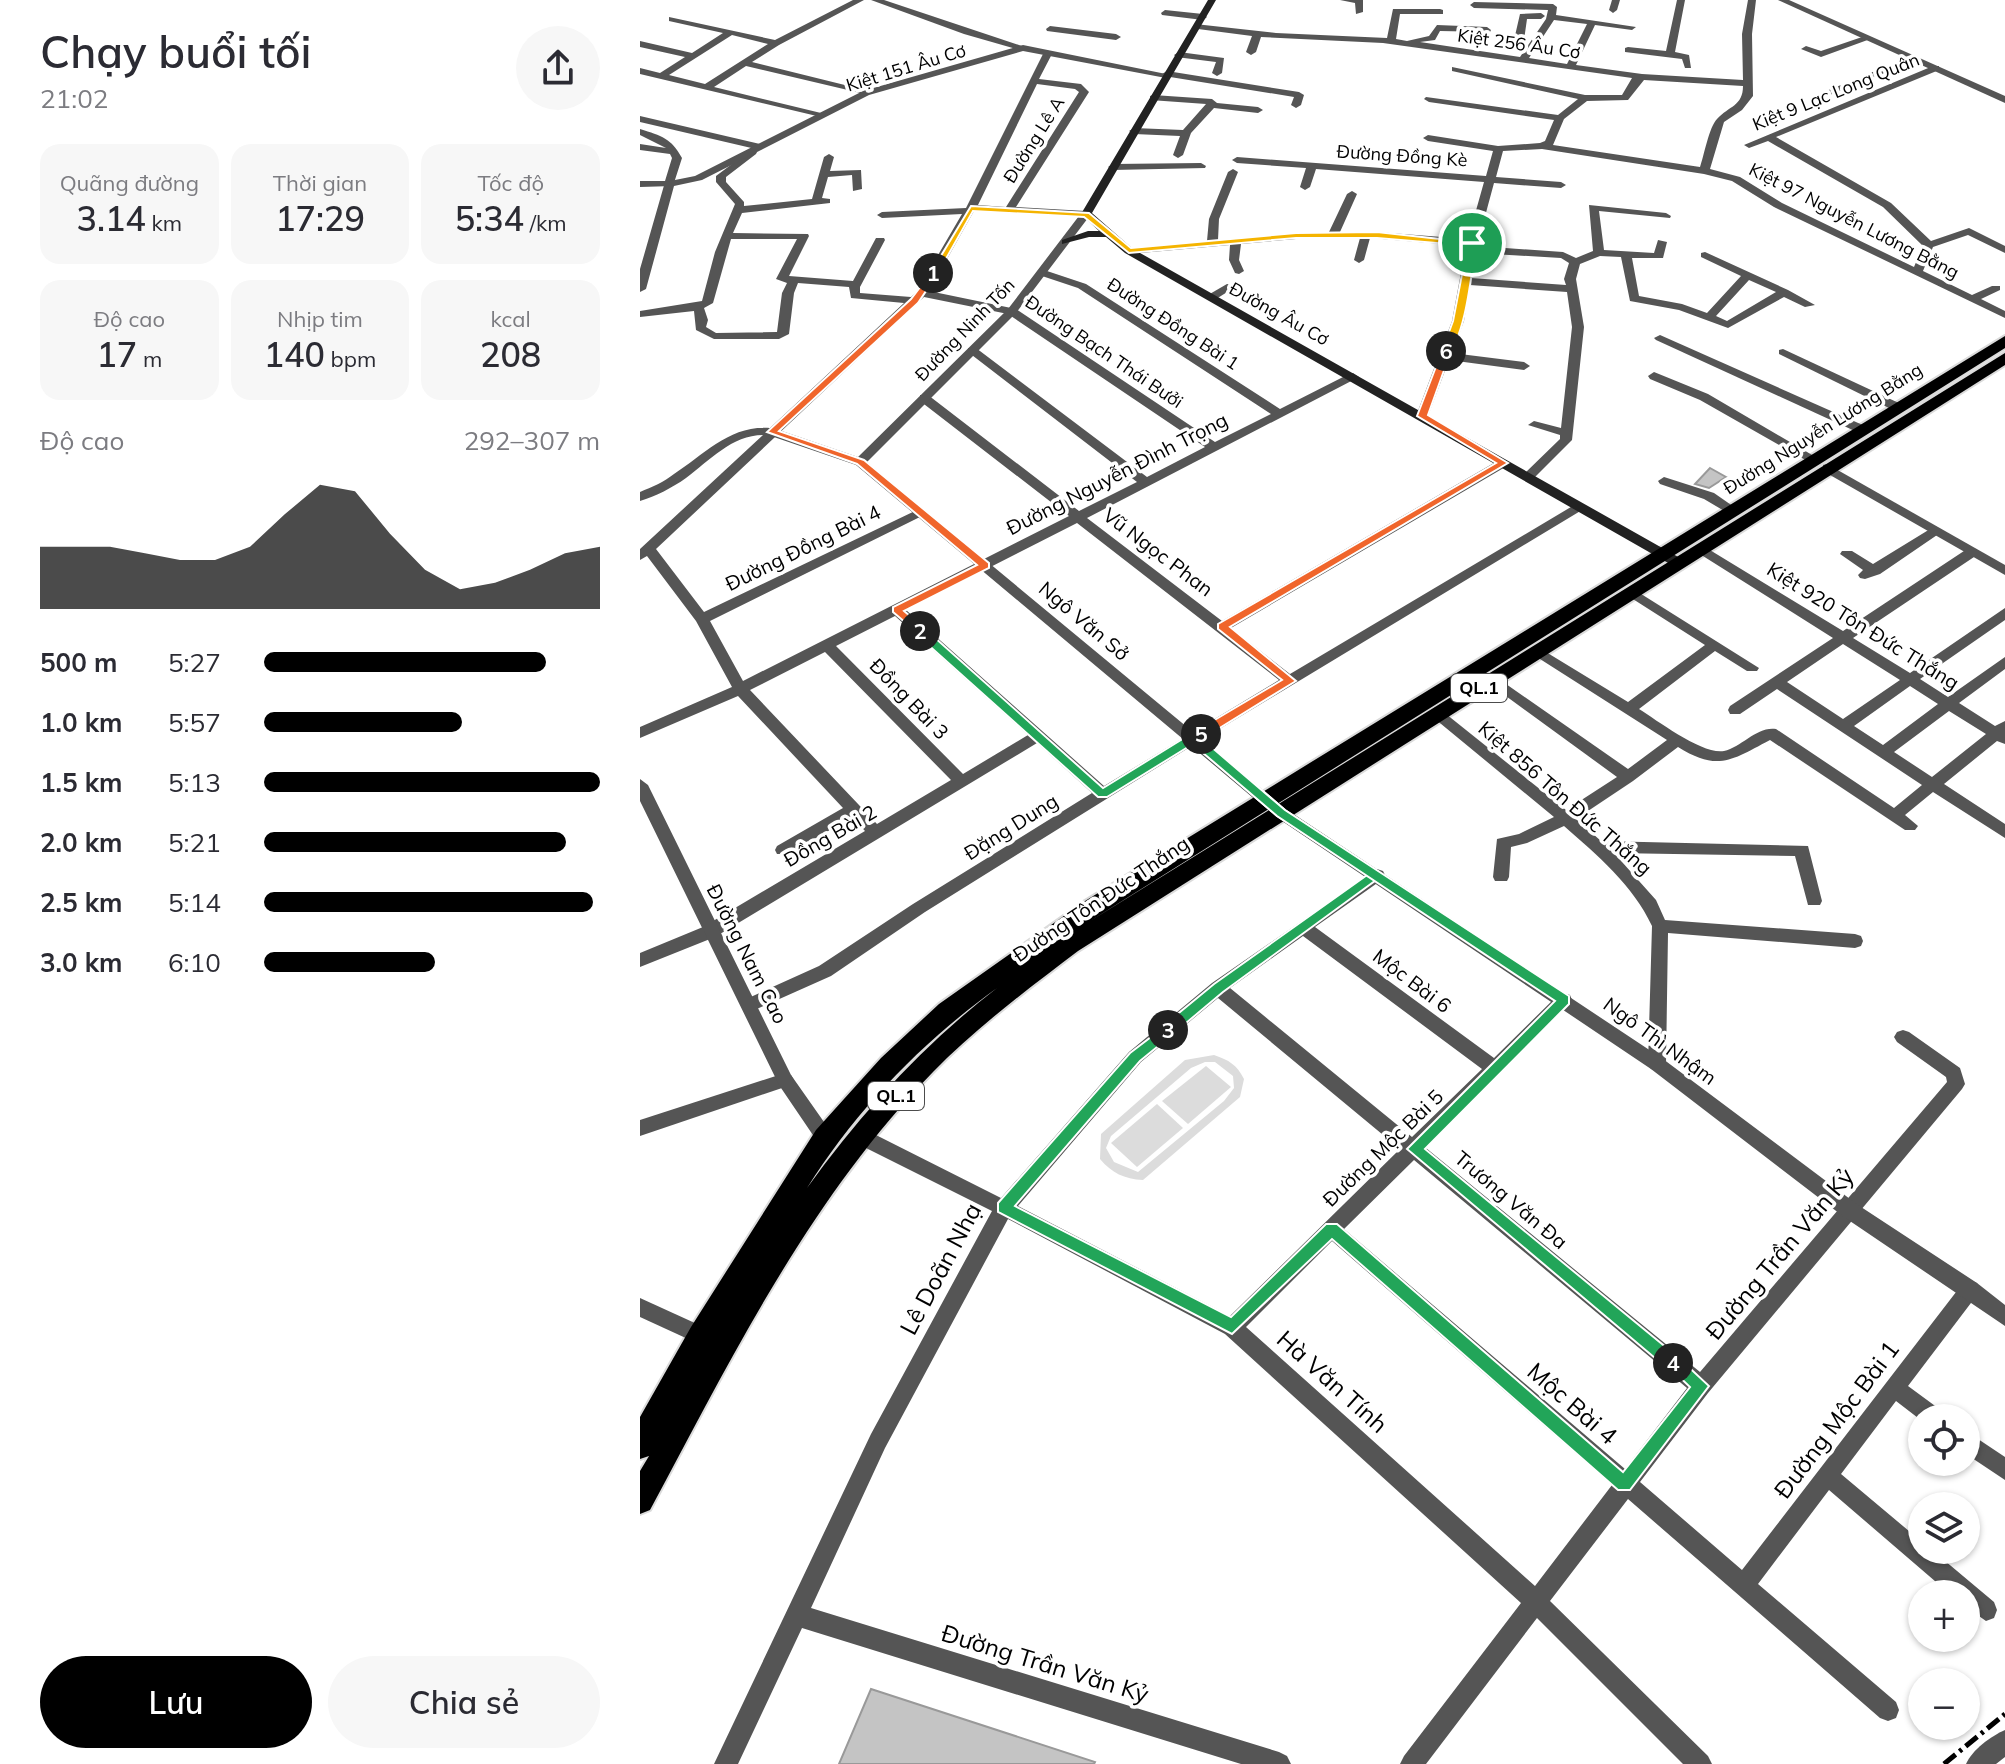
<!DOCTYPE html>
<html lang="vi">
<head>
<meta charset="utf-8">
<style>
	body { margin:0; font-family:Mulish,sans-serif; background:#f7f7f7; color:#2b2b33; height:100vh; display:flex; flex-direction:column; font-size:30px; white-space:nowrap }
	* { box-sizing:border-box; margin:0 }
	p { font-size:26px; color:#7c7c81 }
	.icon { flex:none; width:44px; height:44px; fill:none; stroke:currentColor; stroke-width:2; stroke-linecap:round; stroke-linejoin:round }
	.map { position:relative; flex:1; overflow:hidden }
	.sheet { display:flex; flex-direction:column; background:#fff; width:640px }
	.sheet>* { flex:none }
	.buttons { position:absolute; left:1268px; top:1404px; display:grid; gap:16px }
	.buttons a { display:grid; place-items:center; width:72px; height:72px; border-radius:50%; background:#fff; box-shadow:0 2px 6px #0004; font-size:40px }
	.pin { position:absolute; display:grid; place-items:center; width:68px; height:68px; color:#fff; margin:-34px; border:4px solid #fff; border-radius:50%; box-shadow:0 2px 8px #0007 }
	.km { position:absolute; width:40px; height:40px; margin:-20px; border-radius:50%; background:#222; color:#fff; font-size:22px; line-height:40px; text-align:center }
	.round { display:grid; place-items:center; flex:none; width:84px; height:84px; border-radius:42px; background:#f7f7f7 }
	.head { display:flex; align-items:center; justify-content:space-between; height:136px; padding:0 40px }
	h1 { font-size:44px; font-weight:600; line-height:60px }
	.figures { display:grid; grid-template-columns:repeat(3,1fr); gap:12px; height:136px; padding:8px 40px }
	.figures div { display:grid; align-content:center; border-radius:20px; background:#f7f7f7; text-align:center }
	.figures b { font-size:34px; font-weight:600 }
	.figures small { font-size:22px; font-weight:400 }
	.figures p { font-size:22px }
	.chart { height:224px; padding:16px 40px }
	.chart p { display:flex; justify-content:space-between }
	.chart svg { width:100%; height:144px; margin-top:8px; fill:#000; opacity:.7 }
	.action { display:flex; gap:16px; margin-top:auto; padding:16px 40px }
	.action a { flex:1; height:92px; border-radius:48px; background:#000; color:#fff; font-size:32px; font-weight:600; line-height:92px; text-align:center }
	.action a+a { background:#f7f7f7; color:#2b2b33 }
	ul { padding:0 40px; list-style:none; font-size:26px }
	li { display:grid; grid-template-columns:128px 96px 1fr; align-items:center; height:60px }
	li i { height:20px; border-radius:10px; background:#000 }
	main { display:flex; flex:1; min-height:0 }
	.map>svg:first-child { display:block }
	.green { fill:#dcdcdc; fill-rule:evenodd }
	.building { fill:#c4c4c4; stroke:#999; stroke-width:2 }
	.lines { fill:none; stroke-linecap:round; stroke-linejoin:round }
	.trunk-casing { stroke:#dbdbdb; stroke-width:4 }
	.minor { fill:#555; fill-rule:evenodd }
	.tertiary { fill:#555; fill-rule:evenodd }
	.secondary { fill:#222; fill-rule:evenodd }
	.trunk { fill:#000; fill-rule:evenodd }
	.rail { stroke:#000; stroke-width:5; stroke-dasharray:15 5 3 5; stroke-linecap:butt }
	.split-1 { fill:#f5b400; stroke:#fff; stroke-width:2 }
	.split-2 { fill:#f0652b; stroke:#fff; stroke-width:2 }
	.split-3 { fill:#22a559; stroke:#fff; stroke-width:2 }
	.split-4 { fill:#22a559; stroke:#fff; stroke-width:2 }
	.split-5 { fill:#22a559; stroke:#fff; stroke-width:2 }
	.split-6 { fill:#f0652b; stroke:#fff; stroke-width:2 }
	.split-7 { fill:#f5b400; stroke:#fff; stroke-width:2 }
	.labels { text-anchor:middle; stroke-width:7; stroke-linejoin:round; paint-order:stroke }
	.far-street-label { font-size:18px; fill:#000; stroke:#fff }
	.shield { fill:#fff; stroke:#4c4c4c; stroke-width:2 }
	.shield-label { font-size:18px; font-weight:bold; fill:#000 }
	.street-label { font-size:20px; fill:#000; stroke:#fff }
	.near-street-label { font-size:24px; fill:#000; stroke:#fff }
</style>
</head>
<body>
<main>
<section class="sheet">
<div class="head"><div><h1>Chạy buổi tối</h1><p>21:02</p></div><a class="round"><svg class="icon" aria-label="share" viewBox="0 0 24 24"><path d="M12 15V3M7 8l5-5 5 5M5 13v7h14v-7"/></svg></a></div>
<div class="figures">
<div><p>Quãng đường</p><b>3.14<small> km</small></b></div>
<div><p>Thời gian</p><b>17:29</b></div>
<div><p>Tốc độ</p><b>5:34<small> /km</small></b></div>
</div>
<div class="figures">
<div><p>Độ cao</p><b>17<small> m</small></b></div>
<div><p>Nhịp tim</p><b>140<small> bpm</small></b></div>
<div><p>kcal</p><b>208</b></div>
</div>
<div class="chart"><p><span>Độ cao</span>292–307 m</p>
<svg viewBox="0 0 160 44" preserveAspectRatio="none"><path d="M0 44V25L10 25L20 25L30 27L40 29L50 29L60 25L70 15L80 6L90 8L100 21L110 32L120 38L130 36L140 32L150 27L160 25V44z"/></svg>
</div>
<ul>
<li><b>500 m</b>5:27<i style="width:84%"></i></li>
<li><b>1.0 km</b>5:57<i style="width:59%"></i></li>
<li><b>1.5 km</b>5:13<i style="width:100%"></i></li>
<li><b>2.0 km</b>5:21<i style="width:90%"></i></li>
<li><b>2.5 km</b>5:14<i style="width:98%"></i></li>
<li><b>3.0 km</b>6:10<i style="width:51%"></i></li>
</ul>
<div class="action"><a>Lưu</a><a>Chia sẻ</a></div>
</section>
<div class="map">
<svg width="1365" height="1764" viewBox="0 0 1365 1764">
	<rect width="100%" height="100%" fill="#fff"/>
	<g class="green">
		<path d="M574,1055C589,1060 597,1065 604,1079L600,1097L503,1180C484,1179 472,1173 460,1159L461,1134L545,1060ZM565,1062H575L593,1076L594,1088L584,1101L498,1172L474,1162L466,1148L471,1136L551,1068Z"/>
		<polygon points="566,1066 591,1087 548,1124 522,1101"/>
		<polygon points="517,1104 543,1128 497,1167 471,1143"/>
	</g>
	<g class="building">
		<polygon points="1070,468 1086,477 1069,488 1055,484"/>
		<polygon points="231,1689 455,1762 454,1764 199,1764"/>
	</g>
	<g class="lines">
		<g class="trunk-casing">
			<path id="trunk" d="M1365,336V348L447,923L1365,353V365L438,951C388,989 337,1027 293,1072C170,1198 92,1357 10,1510L0,1514V1471L9,1456L0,1459V1417L51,1327L176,1130L241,1058L299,1004L445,901ZM357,988C283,1045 222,1112 167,1188C216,1110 282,1042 357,988Z"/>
		</g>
		<g class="minor">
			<path d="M213,0H224L139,45L112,62L229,91V95L106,66L74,87L181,113V117L0,74V68L20,73L45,57L0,47V41L52,53L83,33L29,21V17L135,40ZM92,35L128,44L65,84L29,75Z"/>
			<polygon points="231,0 244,0 388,48 383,51 324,34"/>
			<polygon points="700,0 723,0 723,12 716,14 715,3"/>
			<polygon points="972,0 980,0 977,10 973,13 969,10"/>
			<polygon points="1037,0 1045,0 1035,52 1049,55 1051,68 1045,68 1042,59 985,52 985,48 988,47 1026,51"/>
			<path d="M1108,0H1116L1112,34L1113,96L1102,110L1084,122L1070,169L1100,177L1142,203L1274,267L1283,246L1243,207L1128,141L1109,148L1104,145L1293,66H1299V70L1136,137L1251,203L1291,241L1329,228L1365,246V253L1328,235L1293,247L1283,271L1332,295L1352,286H1360V290L1341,299L1365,311V318L1134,207L1092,181L1064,174L902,149L863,151L856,177L921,182L926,185L921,188L854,183L837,246L923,252L936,258L953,251L949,205L1026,213L1031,216L1030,218L959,211L964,250L1014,253L1018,240L1027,242L1023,258H992L999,296L1042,304L1067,313L1101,276L1061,257V253L1065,252L1148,290L1175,305L1165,307L1144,297L1088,328L1039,310L990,301L981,257L960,256L940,264L936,279L944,327L932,440L892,480H884V474L920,439V435L888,425L894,421L921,428L932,327L927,292L830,285L824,321L812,353L884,362L890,366L884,370L809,360L788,416L782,420L776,416L812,321L826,246L730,238L724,260L719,263L714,260L720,238L656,239L601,244L599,260L604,271L599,274L595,273L589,260L590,245L489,254L484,251L489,248L567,241L569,219L588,172L593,169L598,172L579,219L578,240L689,232L707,194L712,191L717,194L700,232H737L828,239L844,182L676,169L670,187L665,190L660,187L666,168L597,163L592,160L597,157L846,176L853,151L788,141L783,138L788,135L858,146L900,143L905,141L914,120L789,102L784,99L786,97L918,115L938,99L812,71V67L945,95H982L992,78L743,43L621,37L616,52L611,55L606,52L612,36L558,29L554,26L555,24L636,33L747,38L753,9H800L803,10V14H760L756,39L767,41L789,36L797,25L847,27L851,30L850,32L800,31L795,40L780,42L880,57L906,19L908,10L834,8L830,5L834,2L913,4L917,7L916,15L996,27L992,30L955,25L936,65L1002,74L1103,80L1102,34ZM914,20L947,24L927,64L889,58ZM1004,80L1103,86C1103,106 1089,106 1077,119C1069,127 1064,156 1060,167L913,145L924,119L947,101L988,100ZM836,253L921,258L929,263L924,279L926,285L831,278ZM1109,280L1136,292L1087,321L1076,316Z"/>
			<polygon points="525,10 563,14 567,17 563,20 522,15 521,13"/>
			<polygon points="880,14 901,13 905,16 901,19 887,19 884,40 879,43 874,40"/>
			<polygon points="410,26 476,34 481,37 476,40 407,31 406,29"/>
			<polygon points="1225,36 1233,38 1181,57 1161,49 1166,46 1181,51"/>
			<path d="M405,50L413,52L399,79L441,84L449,92L376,207L446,211L451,214L446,217L334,211L289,291L376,309L575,442L631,414L438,288L399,275V271H407L446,284L640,409L709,374L713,373L719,377L447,518L582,621L859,460H867V466L591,628L650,674L936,504L941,503L947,507L558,742L285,912L191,976L110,1012L104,1010L101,1005L104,1000L179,966L273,904L452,793L397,743L75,937L0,967V953L63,927L225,831L212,817L149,854H137L135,850L137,846L203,808L98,696L0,738V727L92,687L56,621L7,556L0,560V549L123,435C92,435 69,461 46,478C32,488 16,496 0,501V492C12,487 24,482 34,474C65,454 90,425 130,428L264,303L211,298L209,287L158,283L154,293L149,334L139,339H74L56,330L54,311L0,317V311L62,301L75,252L95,204L76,182V176L112,149L117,152L116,154L86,177V182L104,202V206L172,199L184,157L189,154L194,157L190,171L221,170L222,189L213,191L212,175L188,177L182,198L190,199V203L102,213L93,233L168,234L169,236L149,276L213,281L236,238H244L245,240L220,287V293L271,297L277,291L322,214L242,218L237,215L242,212L326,208ZM397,84L435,89L439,92L366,207L338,205ZM91,239H157L136,279L147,283L142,293L137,332L76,333L66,327L68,320L64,308L73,303ZM284,297L368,314L565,447L507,477L336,348H328V352L497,482L439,511L288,395H280V401L429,516L103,681L70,621L288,513L282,509L277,510L64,612L16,549ZM437,523L639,680L464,786L266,610ZM255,616L388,735L323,774L196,646ZM185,652L311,780L237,824L110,690Z"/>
			<polygon points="539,52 584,58 582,73 577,76 572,73 576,62 536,57 534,55"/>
			<polygon points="1274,55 1279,58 1277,60 1187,96 1179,94"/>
			<polygon points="527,71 659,92 664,95 661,105 656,108 651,105 654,97 524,76 522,74"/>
			<polygon points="513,95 572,99 577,103 618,107 623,110 618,113 574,108 551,133 543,155 538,158 533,155 540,136 494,134 489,131 494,128 543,130 566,104 510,100 510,96"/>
			<polygon points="0,116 120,144 125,147 120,150 0,122"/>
			<path d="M0,129C22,136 31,138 42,158L33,186L0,187V181H25L32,158L30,154L0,150V144L26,148L0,135Z"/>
			<polygon points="561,163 566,166 565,168 473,170 468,167 473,164"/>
			<polygon points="587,284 597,286 576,299 568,299 568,295"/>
			<polygon points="1020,335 1225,426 1227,429 1221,433 1217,432 1016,340 1014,338"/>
			<polygon points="1143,349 1261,404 1263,407 1257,411 1253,410 1139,354 1139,350"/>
			<polygon points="1014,372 1068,394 1179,459 1173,463 1169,462 1060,400 1010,379 1008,376"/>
			<polygon points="1024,477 1074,493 1097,509 1096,512 1086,512 1064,499 1020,484 1018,481"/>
			<polygon points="1295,526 1302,530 1300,533 1240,574 1225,579 1220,578 1218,575 1223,570 1200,554 1202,551 1212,551 1233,564"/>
			<path d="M1060,544L1203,631L1327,549H1337V555L1213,638L1270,673L1365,608V620L1280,679L1308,697L1365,657V669L1319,703L1355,726L1365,721V744L1357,741L1304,784L1365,824V838L1293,792L1265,815L1278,826L1275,830H1265L1130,740C1092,760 1078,772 1038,747L993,781L936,819L961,841L1168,846L1182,901L1180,905H1168L1155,856L974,853L1016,900L1025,920L1215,934L1221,936L1223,941L1221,946L1215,948L1028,933L1026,1064L1023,1069L1017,1071L1011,1069L1008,1064L1012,926C993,885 957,855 924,826L887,843L871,847L869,877L867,881H855L853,877L857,839L879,834L914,817L789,714L791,710H801L926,810L977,777L844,680L846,677H856L988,769L1027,740L889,652L891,649H901L988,702L1065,645L985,594L983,591L990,587L1119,668L1117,671H1107L1075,651L999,709C1018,721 1063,755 1084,751C1102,747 1117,726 1136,729L1254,808L1282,785L1137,689L1100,714H1090L1088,710L1090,706L1193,638L1055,551L1053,548ZM1203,644L1260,680L1203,719L1147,682ZM1270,686L1298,704L1243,745L1214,726ZM1309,711L1346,734L1292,777L1254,752Z"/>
			<path d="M737,869L743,871L745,875L743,879L675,927L854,1058L918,995L924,993L930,995L932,1000L786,1148L1060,1372L1307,1082L1306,1077L1257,1042L1254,1037L1257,1032L1263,1030L1269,1032L1320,1068L1325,1084L1322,1089L1068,1393L1000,1482L1102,1570L1323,1283L1330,1280L1337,1283L1340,1289L1337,1295L1268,1386L1302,1411L1305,1418H1282V1421L1256,1401L1201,1474L1282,1542V1550H1292L1354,1602L1357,1610L1354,1618L1346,1621L1326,1607V1594H1310L1189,1490L1118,1584L1256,1702L1259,1710L1256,1718L1248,1721L1240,1718L988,1499L910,1601L1068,1756L1072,1764H1043L897,1618L786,1764H760L764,1756L881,1603L585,1334L368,1219L245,1448L171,1608L639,1752L647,1756L651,1764H601L162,1628L98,1764H74L231,1434L352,1211L214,1142L211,1136L214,1130L220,1128L226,1130L361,1198L489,1052L572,983ZM663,936L842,1069L772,1137L590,988ZM578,998L760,1149L590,1316L378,1206L501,1062ZM774,1160L1047,1388L985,1469L704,1229ZM692,1241L972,1485L895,1586L606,1327Z"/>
			<polygon points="145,1073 151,1075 154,1080 151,1085 0,1136 0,1120"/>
			<polygon points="0,1298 68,1329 71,1336 68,1343 61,1345 0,1317"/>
			<polygon points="1326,1431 1365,1457 1365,1480 1326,1454"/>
			<path d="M1365,1730V1757L1356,1764H1326C1332,1750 1351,1736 1365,1730Z"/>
		</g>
		<g class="tertiary">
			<polygon points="1138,0 1149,0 1365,96 1365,103"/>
			<polygon points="383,45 531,75 526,78 383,51 229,95 62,180 34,186 6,289 0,292 0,269 25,182 55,176 223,91"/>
			<polygon points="442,212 451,214 376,313 227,462 646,809 1023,1059 1218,1205 1337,1283 1365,1305 1365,1326 1204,1217 1011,1069 636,817 216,465 128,435 128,429 136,429 218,457 368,309"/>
			<polygon points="1187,464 1365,565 1365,575 1183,471 1183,465"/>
			<polygon points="0,779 8,785 151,1075 191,1132 194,1138 191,1144 185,1146 179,1144 139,1085 0,801"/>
		</g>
		<polygon class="secondary" points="568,0 576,0 452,213 493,249 1040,558 1040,564 1030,564 485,253 466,237 449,237 422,244 422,240 448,231 459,231 441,214"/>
		<use href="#trunk" class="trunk"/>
		<polyline class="rail" points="1304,1764 1365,1714"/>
	</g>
	<polygon class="split-1" points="331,206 449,213 491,248 656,233 737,232 836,243 832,246 737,238 656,238 489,253 444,217 333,211 298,273 290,274"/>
	<polygon class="split-2" points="293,270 298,273 278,303 139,431 224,460 349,563 349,568 264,611 284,628 286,631 280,635 253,612 253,607 337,565 217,464 127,432 271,299"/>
	<polygon class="split-3" points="276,628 284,628 463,788 549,735 558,735 645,810 743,875 583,992 533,1034 523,1034 523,1026 574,984 727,875 637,816 553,744 467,797 458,797 276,634"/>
	<polygon class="split-4" points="528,1024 533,1026 533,1034 500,1061 375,1206 591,1317 686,1224 697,1224 983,1472 1050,1387 1025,1363 1028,1358 1039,1358 1069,1386 990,1490 978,1490 692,1239 592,1334 358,1212 358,1203 490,1053"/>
	<polygon class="split-5" points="561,730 567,734 562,739 645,810 929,996 929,1004 785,1149 1039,1358 1039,1369 1028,1369 767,1149 915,1001 637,816 549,741 549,735"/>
	<polygon class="split-6" points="806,348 811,351 788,415 868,463 590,627 656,681 565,737 556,737 556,731 642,680 578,629 578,624 856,463 777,416 802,351"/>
	<path class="split-7" d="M832,240L836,243C832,268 826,341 806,354L802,351L813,321L828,243Z"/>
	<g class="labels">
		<g class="far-street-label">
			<text transform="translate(879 44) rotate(8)" y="6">Kiệt 256 Âu Cơ</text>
			<text transform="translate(266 68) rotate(-17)" y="6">Kiệt 151 Âu Cơ</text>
			<text transform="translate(1196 92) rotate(-22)" y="6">Kiệt 9 Lạc Long Quân</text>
			<text transform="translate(394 140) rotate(-58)" y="6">Đường Lê A</text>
			<text transform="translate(762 156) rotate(4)" y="6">Đường Đồng Kè</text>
			<text transform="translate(1214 221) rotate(27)" y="6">Kiệt 97 Nguyễn Lương Bằng</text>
			<text transform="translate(639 314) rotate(29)" y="6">Đường Âu Cơ</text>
			<text transform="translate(533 324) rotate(33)" y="6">Đường Đồng Bài 1</text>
			<text transform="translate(325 330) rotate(-46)" y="6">Đường Ninh Tốn</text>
			<text transform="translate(464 352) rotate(34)" y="6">Đường Bạch Thái Bưởi</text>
			<text transform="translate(1183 429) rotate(-32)" y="6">Đường Nguyễn Lương Bằng</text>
		</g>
		<g class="shield">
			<rect x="811" y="674" width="56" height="28" rx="6"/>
			<rect x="228" y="1082" width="56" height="28" rx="6"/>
		</g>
		<g class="shield-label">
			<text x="839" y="694">QL.1</text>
			<text x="256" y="1102">QL.1</text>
		</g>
		<g class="street-label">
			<text transform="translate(477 474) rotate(-27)" y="7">Đường Nguyễn Đình Trọng</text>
			<text transform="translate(163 548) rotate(-26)" y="7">Đường Đồng Bài 4</text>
			<text transform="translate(518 552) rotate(37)" y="7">Vũ Ngọc Phan</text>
			<text transform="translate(444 621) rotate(40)" y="7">Ngô Văn Sở</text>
			<text transform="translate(1223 626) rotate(32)" y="7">Kiệt 920 Tôn Đức Thắng</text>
			<text transform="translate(269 699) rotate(46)" y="7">Đồng Bài 3</text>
			<text transform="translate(925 798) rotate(41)" y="7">Kiệt 856 Tôn Đức Thắng</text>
			<text transform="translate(371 827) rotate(-32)" y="7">Đặng Dung</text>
			<text transform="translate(190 836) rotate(-30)" y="7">Đồng Bài 2</text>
			<text transform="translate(461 899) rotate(-34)" y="7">Đường Tôn Đức Thắng</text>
			<text transform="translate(107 954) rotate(63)" y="7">Đường Nam Cao</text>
			<text transform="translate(772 981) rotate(37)" y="7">Mộc Bài 6</text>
			<text transform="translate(1020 1041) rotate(36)" y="7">Ngô Thì Nhậm</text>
			<text transform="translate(743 1148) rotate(-44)" y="7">Đường Mộc Bài 5</text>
			<text transform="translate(871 1200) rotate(40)" y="7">Trương Văn Đa</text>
		</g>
		<g class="near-street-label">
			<text transform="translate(1140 1254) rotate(-50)" y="8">Đường Trần Văn Kỷ</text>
			<text transform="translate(301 1269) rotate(-62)" y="8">Lê Doãn Nhạ</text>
			<text transform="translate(692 1382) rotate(42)" y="8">Hà Văn Tính</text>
			<text transform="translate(932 1404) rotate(41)" y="8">Mộc Bài 4</text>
			<text transform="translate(1197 1420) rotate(-53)" y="8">Đường Mộc Bài 1</text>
			<text transform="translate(405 1664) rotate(17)" y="8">Đường Trần Văn Kỷ</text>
		</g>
	</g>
</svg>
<div class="buttons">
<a><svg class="icon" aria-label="locate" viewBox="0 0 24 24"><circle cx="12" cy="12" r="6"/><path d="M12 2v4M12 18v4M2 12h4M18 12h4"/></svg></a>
<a><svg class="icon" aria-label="layers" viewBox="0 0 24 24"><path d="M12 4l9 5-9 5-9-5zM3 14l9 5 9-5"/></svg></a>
<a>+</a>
<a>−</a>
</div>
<div class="pin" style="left:832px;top:243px;background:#1e9e55"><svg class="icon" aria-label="arrive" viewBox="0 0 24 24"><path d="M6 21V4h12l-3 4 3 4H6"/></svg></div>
<b class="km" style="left:293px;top:273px">1</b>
<b class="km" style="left:280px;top:631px">2</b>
<b class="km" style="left:528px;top:1030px">3</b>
<b class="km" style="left:1033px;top:1363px">4</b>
<b class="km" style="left:561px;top:734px">5</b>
<b class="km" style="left:806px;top:351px">6</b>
</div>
</main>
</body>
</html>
